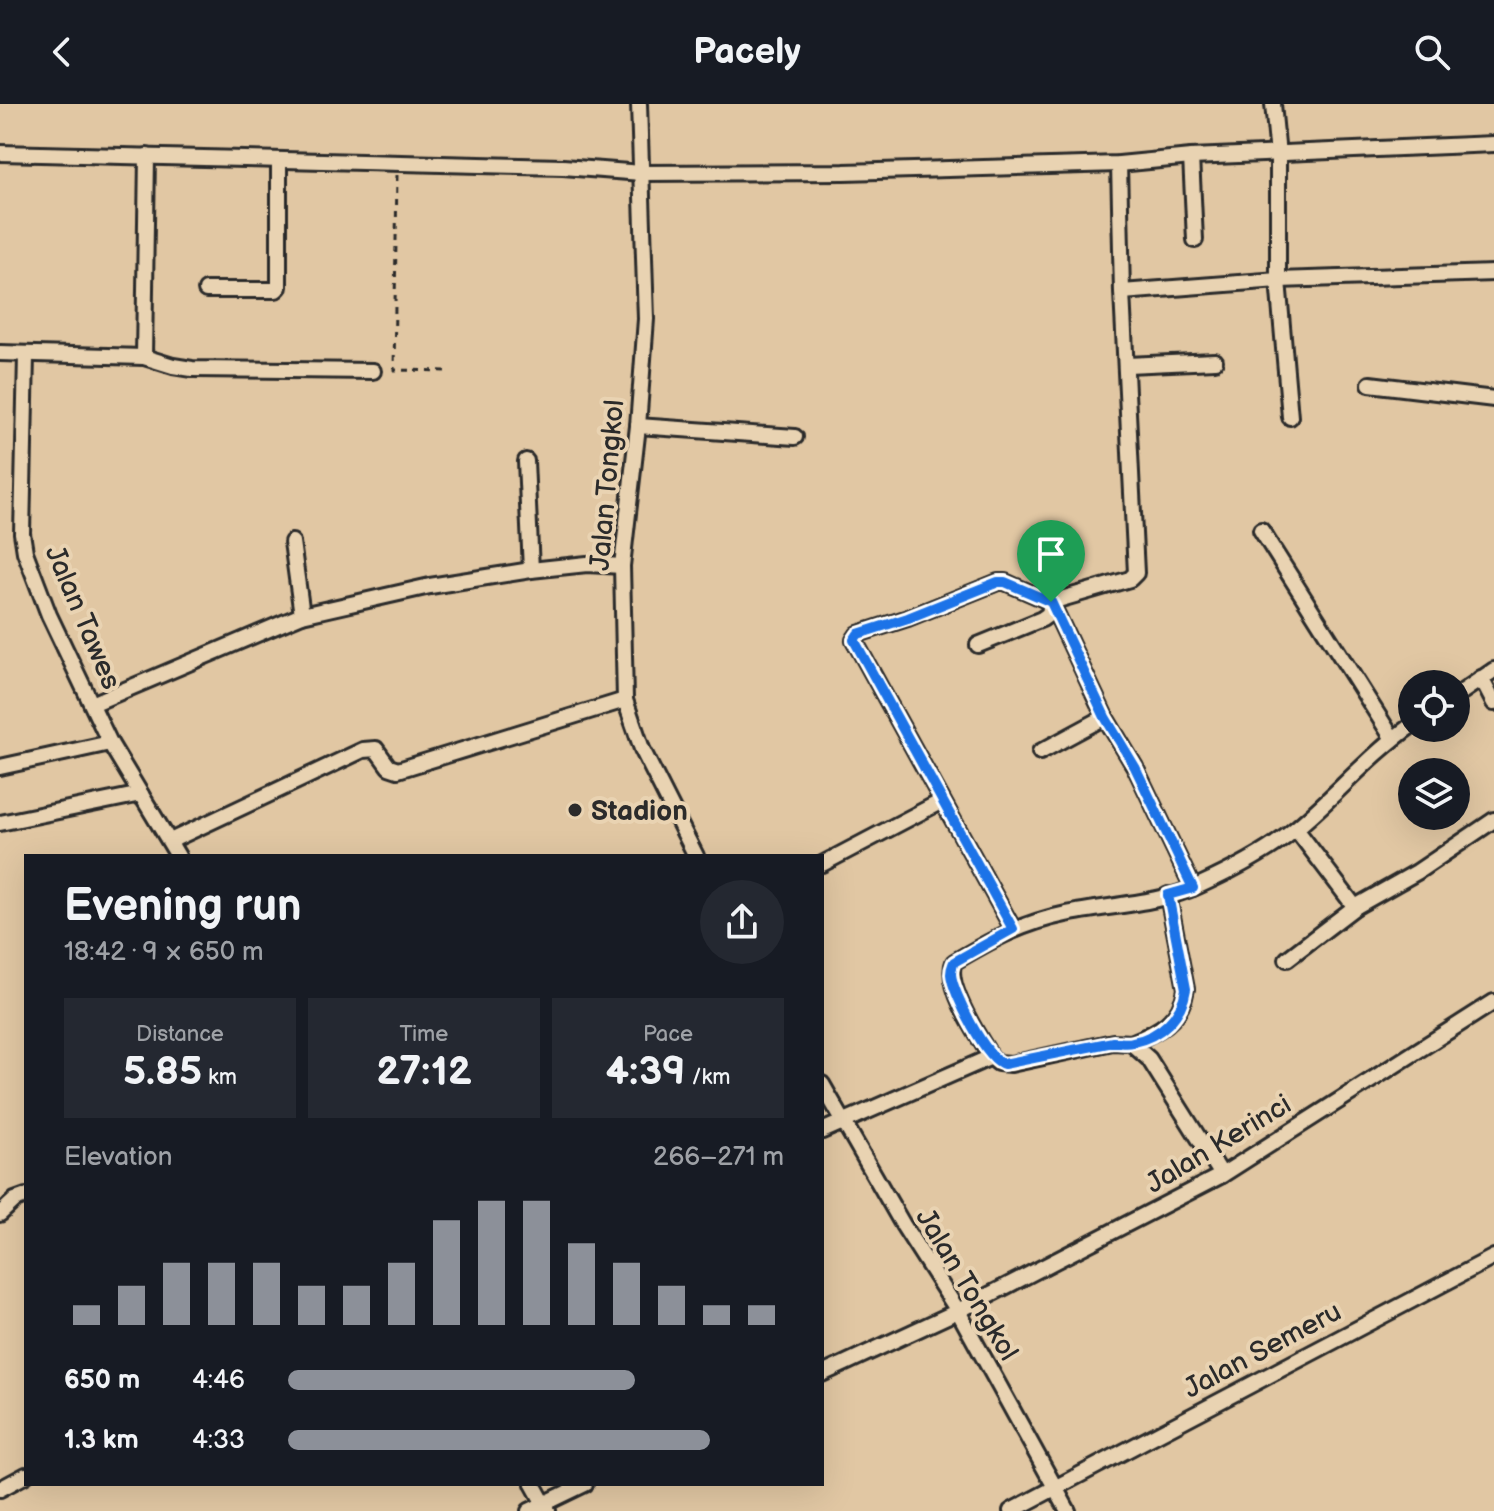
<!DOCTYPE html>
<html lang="en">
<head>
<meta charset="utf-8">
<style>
	body { margin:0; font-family:"Balsamiq Sans",sans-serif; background:#242831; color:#f1f3f6; height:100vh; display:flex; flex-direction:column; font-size:30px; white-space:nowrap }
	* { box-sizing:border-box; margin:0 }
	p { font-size:26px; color:#9ea1a6 }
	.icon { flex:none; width:44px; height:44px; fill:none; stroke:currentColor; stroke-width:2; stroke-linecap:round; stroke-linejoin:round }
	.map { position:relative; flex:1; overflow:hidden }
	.details { position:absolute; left:24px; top:750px; width:800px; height:632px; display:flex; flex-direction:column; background:#171b24; border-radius:0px; box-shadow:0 8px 32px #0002 }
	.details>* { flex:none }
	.fabs { position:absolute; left:1398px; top:566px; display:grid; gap:16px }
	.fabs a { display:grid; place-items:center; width:72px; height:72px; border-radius:50%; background:#171b24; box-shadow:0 8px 32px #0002; font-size:40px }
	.pin { position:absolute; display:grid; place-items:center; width:68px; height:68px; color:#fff; margin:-82px -34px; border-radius:50% 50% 50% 0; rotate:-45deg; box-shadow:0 0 8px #0007 }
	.pin .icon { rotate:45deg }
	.round { display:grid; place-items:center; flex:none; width:84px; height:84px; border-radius:42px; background:#242831 }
	.overview { display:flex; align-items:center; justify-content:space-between; height:136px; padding:0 40px }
	h1 { font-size:44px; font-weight:600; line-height:60px }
	.stats { display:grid; grid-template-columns:repeat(3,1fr); gap:12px; height:136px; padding:8px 40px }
	.stats div { display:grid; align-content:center; border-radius:0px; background:#242831; text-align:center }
	.stats b { font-size:40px; font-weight:600 }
	.stats small { font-size:22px; font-weight:400 }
	.stats p { font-size:22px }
	.chart { height:224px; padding:16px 40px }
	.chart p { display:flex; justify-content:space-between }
	.chart svg { width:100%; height:144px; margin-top:8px; stroke:#8c9099; stroke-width:6 }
	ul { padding:0 40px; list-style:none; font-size:26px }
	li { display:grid; grid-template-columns:128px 96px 1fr; align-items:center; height:60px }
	li i { height:20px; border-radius:10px; background:#8c9099 }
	header { display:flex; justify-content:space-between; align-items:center; height:104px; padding:0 40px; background:#171b24; font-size:36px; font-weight:600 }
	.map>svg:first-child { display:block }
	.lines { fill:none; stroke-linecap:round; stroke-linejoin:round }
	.minor-casing { stroke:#2b2b2b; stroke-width:20 }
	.path { stroke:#2b2b2b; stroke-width:3; stroke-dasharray:6 6; stroke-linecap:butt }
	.minor { stroke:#e9d3b2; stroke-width:14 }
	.route-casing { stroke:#fff; stroke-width:16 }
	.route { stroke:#1a73e8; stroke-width:10 }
	.poi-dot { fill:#2b2b2b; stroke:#e9d3b2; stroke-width:3 }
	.labels { text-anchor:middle; stroke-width:8; stroke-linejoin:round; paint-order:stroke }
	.street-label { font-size:28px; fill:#2b2b2b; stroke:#e9d3b2 }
	.poi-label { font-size:28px; font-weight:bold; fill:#2b2b2b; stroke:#e9d3b2; text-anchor:start }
</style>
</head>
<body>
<header><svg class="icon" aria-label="back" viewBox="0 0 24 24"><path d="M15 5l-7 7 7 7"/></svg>Pacely<svg class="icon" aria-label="search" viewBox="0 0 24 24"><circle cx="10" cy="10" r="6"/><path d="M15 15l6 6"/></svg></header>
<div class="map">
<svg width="1494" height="1407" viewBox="0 0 1494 1407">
	<rect width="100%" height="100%" fill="#e1c7a3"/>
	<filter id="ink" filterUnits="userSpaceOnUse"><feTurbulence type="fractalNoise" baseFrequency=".0125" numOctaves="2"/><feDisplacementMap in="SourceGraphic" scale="16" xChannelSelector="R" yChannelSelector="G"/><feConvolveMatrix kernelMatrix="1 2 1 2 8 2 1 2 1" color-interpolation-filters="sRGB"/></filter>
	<g filter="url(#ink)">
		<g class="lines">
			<g class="minor-casing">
				<g id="minor">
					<polyline points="639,0 646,215 638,322 622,462 625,596 642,645 696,752"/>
					<polyline points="1273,0 1278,51 1278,176 1290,313"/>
					<polyline points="0,49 563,63 642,69 844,68 1119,60 1191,53 1494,40"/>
					<polyline points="1191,53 1195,136"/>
					<polyline points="206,186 276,186 279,183 279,56"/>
					<polyline points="1122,188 1278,176 1494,169"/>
					<polyline points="0,249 144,253 173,262 192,265 373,267"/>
					<polyline points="26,252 22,429 25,448 49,511 110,639 178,752"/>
					<polyline points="144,253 147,52"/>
					<polyline points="1127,261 1215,257"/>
					<polyline points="1370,280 1494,295"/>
					<polyline points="638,322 795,333"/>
					<polyline points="526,357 531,466"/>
					<polyline points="1261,426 1393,635"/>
					<polyline points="292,438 302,511"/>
					<polyline points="978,541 1042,515 1049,510 1051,498 1130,475 1136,469 1122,188 1119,60"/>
					<polyline points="1481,574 1494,599"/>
					<polyline points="1456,592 1494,566"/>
					<polyline points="92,600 302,511 430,482 531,466 587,460 622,462"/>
					<polyline points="1040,648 1105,613"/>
					<polyline points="0,663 110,639"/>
					<polyline points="0,719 141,690"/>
					<polyline points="1296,725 1355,803"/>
					<polyline points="170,737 363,646 376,645 389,663 398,666 625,596"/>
					<polyline points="822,760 942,697"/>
					<polyline points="1013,825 854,536 858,530 908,514 998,478 1005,478 1051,498 1105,613 1135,663 1193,784"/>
					<polyline points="1287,855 1355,803 1417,768 1494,716"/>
					<path d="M1131,939C1158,928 1181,917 1186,885L1168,791"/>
					<polyline points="991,953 998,959 1011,960 1113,938 1131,939 1149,955 1222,1071"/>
					<polyline points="822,980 903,1121 958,1207 1068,1407"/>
					<path d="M822,1027L991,953C978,932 944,881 954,858C993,835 1022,819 1066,810C1109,801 1158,800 1198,782C1231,767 1265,750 1293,727C1335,693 1367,653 1412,621"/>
					<polyline points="0,1110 15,1096 26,1092"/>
					<polyline points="822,1270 958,1207 1222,1071 1494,898"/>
					<polyline points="533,1380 548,1407"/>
					<polyline points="0,1385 26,1371"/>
					<polyline points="529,1407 585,1380"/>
					<polyline points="1011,1407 1494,1153"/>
				</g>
			</g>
			<polyline class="path" points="397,71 394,266 450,267"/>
			<use href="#minor" class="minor"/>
		</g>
	</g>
	<g class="lines" filter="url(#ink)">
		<g class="route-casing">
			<path id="route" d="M998,478H1005L1051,498L1105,613L1135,663L1193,784L1168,791L1186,885C1182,912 1160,933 1133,938C1127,940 1120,938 1113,938L1004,960C987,957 952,888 951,870C951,864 952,863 954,858L1013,825L854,536L858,530L908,514Z"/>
		</g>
		<use href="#route" class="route"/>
	</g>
	<circle class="poi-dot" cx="575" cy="706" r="8"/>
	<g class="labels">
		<g class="street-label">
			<text transform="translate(606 381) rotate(-85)" y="10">Jalan Tongkol</text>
			<text transform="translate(84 513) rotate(67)" y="10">Jalan Tawes</text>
			<text transform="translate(1218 1039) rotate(-31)" y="10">Jalan Kerinci</text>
			<text transform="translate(968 1180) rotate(59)" y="10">Jalan Tongkol</text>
			<text transform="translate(1262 1245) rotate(-28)" y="10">Jalan Semeru</text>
		</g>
		<g class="poi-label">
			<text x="591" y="716">Stadion</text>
		</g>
	</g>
</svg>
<div class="fabs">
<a><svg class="icon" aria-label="locate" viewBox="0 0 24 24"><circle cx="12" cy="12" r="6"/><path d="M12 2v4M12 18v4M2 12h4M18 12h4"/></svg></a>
<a><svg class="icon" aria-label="layers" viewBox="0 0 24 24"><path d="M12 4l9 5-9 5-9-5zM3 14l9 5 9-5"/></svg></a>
</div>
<div class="pin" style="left:1051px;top:498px;background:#1e9e55"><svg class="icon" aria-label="arrive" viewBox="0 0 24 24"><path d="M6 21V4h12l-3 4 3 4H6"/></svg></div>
<section class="details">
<div class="overview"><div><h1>Evening run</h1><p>18:42 · 9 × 650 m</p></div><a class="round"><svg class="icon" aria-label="share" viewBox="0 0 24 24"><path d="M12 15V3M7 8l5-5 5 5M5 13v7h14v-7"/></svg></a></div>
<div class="stats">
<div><p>Distance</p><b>5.85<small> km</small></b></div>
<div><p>Time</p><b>27:12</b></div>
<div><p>Pace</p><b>4:39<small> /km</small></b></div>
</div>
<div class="chart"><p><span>Elevation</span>266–271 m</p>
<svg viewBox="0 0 160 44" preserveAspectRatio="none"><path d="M5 44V38M15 44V32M25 44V25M35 44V25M45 44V25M55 44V32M65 44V32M75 44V25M85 44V12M95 44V6M105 44V6M115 44V19M125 44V25M135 44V32M145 44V38M155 44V38"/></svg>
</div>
<ul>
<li><b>650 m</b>4:46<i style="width:70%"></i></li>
<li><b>1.3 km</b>4:33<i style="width:85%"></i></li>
</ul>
</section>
</div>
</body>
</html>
